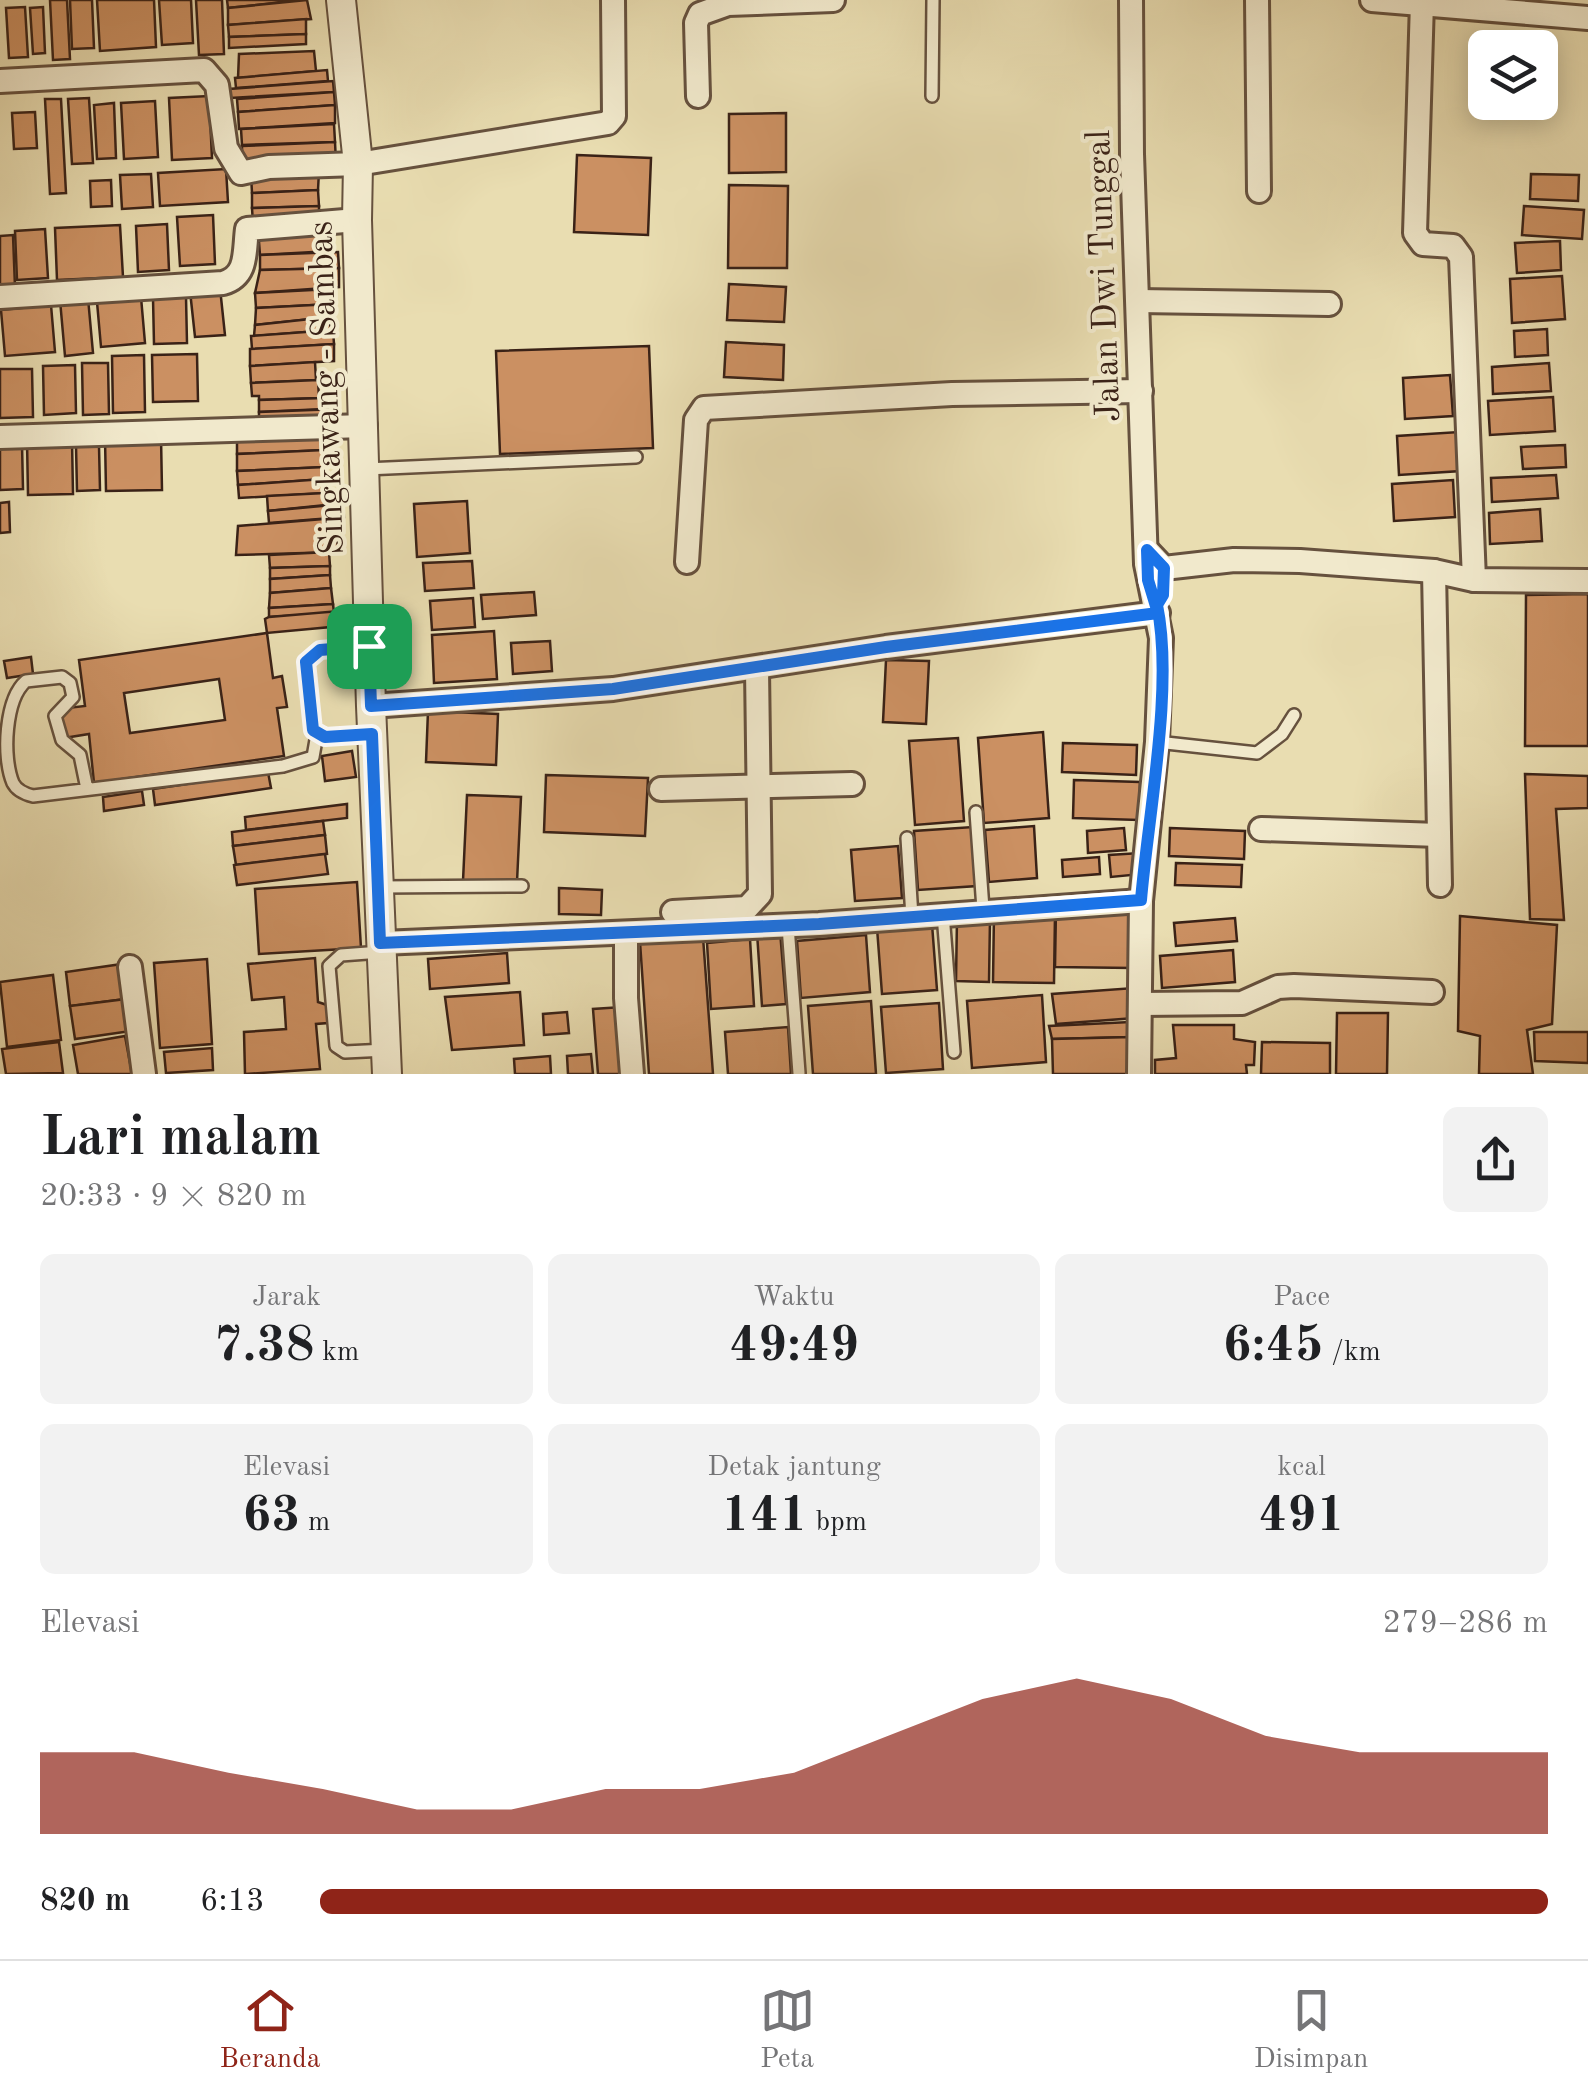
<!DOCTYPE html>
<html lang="id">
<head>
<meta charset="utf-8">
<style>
	body { margin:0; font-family:"Old Standard TT",serif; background:#f2f2f2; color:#202124; height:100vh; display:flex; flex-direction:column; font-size:38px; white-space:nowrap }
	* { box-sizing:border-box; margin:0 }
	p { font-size:32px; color:#757577 }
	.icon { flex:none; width:55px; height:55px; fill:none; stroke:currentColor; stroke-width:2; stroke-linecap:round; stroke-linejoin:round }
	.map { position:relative; height:1074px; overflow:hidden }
	.drawer { display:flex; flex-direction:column; background:#fff; flex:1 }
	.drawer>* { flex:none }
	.controls { position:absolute; left:1468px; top:30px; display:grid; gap:20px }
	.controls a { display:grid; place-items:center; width:90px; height:90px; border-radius:15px; background:#fff; box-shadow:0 5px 25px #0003; font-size:50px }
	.pin { position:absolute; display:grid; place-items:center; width:85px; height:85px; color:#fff; margin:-42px; border-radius:20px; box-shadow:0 5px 15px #0006 }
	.round { display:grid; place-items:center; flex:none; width:105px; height:105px; border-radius:15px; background:#f2f2f2 }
	.summary { display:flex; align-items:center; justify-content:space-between; height:170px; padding:0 40px }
	h1 { font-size:55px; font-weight:600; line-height:75px }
	.metrics { display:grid; grid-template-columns:repeat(3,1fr); gap:15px; height:170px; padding:10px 40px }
	.metrics div { display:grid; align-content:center; border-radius:15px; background:#f2f2f2; text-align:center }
	.metrics b { font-size:50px; font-weight:600 }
	.metrics small { font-size:28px; font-weight:400 }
	.metrics p { font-size:28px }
	.chart { height:280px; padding:20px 40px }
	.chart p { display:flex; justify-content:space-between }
	.chart svg { width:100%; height:180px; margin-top:10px; fill:#8f2418; opacity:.7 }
	ul { padding:0 40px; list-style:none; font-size:32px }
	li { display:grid; grid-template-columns:160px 120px 1fr; align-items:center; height:75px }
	li i { height:25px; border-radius:12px; background:#8f2418 }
	.dock { display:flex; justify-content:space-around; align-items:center; height:140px; border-top:2px solid #e0e0e0; background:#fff; font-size:28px; color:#757577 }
	.dock a { display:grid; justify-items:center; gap:5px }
	.dock .selected { color:#8f2418 }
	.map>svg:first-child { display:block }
	.building { fill:#cb9062; stroke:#3a2217; stroke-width:2.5; fill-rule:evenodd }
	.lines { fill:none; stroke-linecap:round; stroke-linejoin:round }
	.service-casing { stroke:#66513e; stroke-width:16 }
	.minor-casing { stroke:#66513e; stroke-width:28 }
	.tertiary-casing { stroke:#66513e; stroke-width:32 }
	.service { stroke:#f1e9cc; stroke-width:11 }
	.minor { stroke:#f1e9cc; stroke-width:22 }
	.tertiary { stroke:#f1e9cc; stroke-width:28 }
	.route-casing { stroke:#fff; stroke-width:20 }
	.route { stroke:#1a73e8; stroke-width:12 }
	.labels { text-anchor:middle; stroke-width:8; stroke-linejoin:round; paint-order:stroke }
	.street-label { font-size:35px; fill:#3a2217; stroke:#f1e9cc }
</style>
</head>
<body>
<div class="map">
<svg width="1588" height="1074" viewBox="0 0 1588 1074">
	<rect width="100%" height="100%" fill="#e9ddb1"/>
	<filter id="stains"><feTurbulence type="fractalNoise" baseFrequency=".002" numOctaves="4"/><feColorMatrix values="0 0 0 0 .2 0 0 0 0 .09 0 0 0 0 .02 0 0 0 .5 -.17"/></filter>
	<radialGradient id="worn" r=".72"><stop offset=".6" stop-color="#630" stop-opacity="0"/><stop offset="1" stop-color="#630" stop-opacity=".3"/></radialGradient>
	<g class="building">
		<polygon points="50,0 67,0 70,59 53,60"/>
		<polygon points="70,0 92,0 94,48 72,49"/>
		<polygon points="97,0 154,0 156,47 100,51"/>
		<polygon points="159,0 191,0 193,43 162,45"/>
		<polygon points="196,0 222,0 224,54 199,55"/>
		<polygon points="227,0 301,0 228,8"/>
		<polygon points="307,0 311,19 228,25 228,8"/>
		<polygon points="25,7 28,57 9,58 6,8"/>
		<polygon points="43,7 45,53 33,54 30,8"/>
		<polygon points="306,19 306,34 229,37 228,25"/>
		<polygon points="306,34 306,44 229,48 229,37"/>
		<polygon points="314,51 316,71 238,78 239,54"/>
		<polygon points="327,70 328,81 236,88 235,78"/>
		<polygon points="333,81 334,92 230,98 229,89"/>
		<polygon points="334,92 335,105 238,112 237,99"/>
		<polygon points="209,96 212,158 172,160 169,98"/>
		<polygon points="89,98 93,163 72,164 68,99"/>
		<polygon points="45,99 61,99 66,193 50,194"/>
		<polygon points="155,101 158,157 124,159 121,103"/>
		<polygon points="114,103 116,158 97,159 94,105"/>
		<polygon points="335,105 335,123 239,129 238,112"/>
		<polygon points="35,112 37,148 14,149 12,113"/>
		<polygon points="786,113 786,172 729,173 729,114"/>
		<polygon points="334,124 335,142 242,145 241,129"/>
		<polygon points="335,142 336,163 242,166 242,146"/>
		<polygon points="577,155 651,158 648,235 574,232"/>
		<polygon points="226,169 228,202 160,206 158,173"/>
		<polygon points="319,171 318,190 252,193 251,175"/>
		<polygon points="151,174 153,207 122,209 120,175"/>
		<polygon points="1531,174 1579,175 1578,201 1530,199"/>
		<polygon points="111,180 112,206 91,207 90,181"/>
		<polygon points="729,185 788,186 787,268 728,268"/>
		<polygon points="318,190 319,206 252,208 252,193"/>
		<polygon points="319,206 319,220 253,224 252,208"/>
		<polygon points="1524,206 1584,210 1582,239 1522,235"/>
		<polygon points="213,215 215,264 180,266 177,217"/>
		<polygon points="167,224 169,270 138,272 136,226"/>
		<polygon points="120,225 123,277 57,280 55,228"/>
		<polygon points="330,226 331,251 260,255 258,229"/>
		<polygon points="45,229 48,278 17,280 15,231"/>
		<polygon points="13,235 15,287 0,288 0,236"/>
		<polygon points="1560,241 1561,270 1517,273 1515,243"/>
		<polygon points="338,252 339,268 260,270 260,255"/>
		<polygon points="339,268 339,287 255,293 260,270"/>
		<polygon points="1562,276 1565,319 1512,323 1510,279"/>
		<polygon points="729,284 786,287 784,322 727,320"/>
		<polygon points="220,288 225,335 195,337 190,291"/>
		<polygon points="331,289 332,304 256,308 255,293"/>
		<polygon points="141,297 145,343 101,347 97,302"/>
		<polygon points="186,297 187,343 154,344 153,298"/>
		<polygon points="88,298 93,353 65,356 60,300"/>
		<polygon points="332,304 329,317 255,325 256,308"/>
		<polygon points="51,305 55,352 5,356 1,310"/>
		<polygon points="329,317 331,330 254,336 255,325"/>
		<polygon points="1547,329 1548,355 1515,357 1514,331"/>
		<polygon points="333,330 334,344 252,349 251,336"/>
		<polygon points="726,342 784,345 783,380 724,377"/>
		<polygon points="334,344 334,361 250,366 250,349"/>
		<polygon points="649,346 653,448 500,454 496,351"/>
		<polygon points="197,354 198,401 153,402 152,355"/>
		<polygon points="144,355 145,412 113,413 112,356"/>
		<polygon points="315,362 316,380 251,383 250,366"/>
		<polygon points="82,363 108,363 109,414 83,415"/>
		<polygon points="1549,363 1551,391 1493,394 1492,367"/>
		<polygon points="75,365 76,413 44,415 43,366"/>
		<polygon points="0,369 32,369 33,417 0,418"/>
		<polygon points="1450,375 1453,416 1405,419 1403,378"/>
		<polygon points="318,380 319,398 259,400 259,396 252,396 251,383"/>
		<polygon points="1553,397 1555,431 1490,435 1488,401"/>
		<polygon points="324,398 325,409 259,412 259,400"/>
		<polygon points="338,409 339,420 259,424 259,412"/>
		<polygon points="1459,432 1461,471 1399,475 1397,436"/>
		<polygon points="324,433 324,450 237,454 237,436"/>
		<polygon points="161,437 162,490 106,491 105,438"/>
		<polygon points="72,440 73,494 28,495 27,441"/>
		<polygon points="0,444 22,444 23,489 0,490"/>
		<polygon points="1565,445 1566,467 1523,469 1521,447"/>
		<polygon points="76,446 99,446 100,490 77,491"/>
		<polygon points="324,450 325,467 237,471 237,454"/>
		<polygon points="325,467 324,479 238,485 237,471"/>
		<polygon points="1556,475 1558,498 1492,502 1491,478"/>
		<polygon points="324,479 325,493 239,498 238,485"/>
		<polygon points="1453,480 1455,517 1394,521 1392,484"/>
		<polygon points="325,493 326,505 268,511 267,496"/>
		<polygon points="467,501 470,553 417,557 414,504"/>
		<polygon points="9,502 10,532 0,533 0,503"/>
		<polygon points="343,504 344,517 269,523 268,511"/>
		<polygon points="1540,509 1542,541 1490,544 1489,513"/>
		<polygon points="336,518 338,552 236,555 238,526"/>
		<polygon points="329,552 330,566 270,568 269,555"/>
		<polygon points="472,561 474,588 425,591 423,563"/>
		<polygon points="330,566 330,575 270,579 270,568"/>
		<polygon points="330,575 331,588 270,593 270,579"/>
		<polygon points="331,588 333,604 269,608 270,593"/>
		<polygon points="534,592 536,615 483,619 481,595"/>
		<polygon points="1588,594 1588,746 1525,746 1526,595"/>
		<polygon points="473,598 475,627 432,630 430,601"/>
		<polygon points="333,604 334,613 269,617 269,608"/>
		<polygon points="351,610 352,625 267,633 265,619 269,617"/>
		<polygon points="494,631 497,679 434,683 432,635"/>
		<path d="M267,633L273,678L282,676L287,707L277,708L284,756L94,783L89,734L64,738L59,709L85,706L79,660ZM219,679L225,720L130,733L124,693Z"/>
		<polygon points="550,641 552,671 513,674 511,643"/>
		<polygon points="31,657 33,674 7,678 4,661"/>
		<polygon points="886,660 929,661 926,724 883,722"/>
		<polygon points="428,711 498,714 496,765 426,762"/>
		<polygon points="1043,732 1049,818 984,823 978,738"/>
		<polygon points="958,738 964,821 915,825 909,741"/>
		<polygon points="1063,743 1137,745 1136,775 1062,772"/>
		<polygon points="352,751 356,777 325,781 322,756"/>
		<polygon points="268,772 271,788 155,805 153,789"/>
		<polygon points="1525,774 1588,776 1588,808 1556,809 1564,920 1530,919"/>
		<polygon points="546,775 648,778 645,836 544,832"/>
		<polygon points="1074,780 1140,782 1139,820 1073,818"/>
		<polygon points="142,791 144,805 104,811 103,797"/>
		<polygon points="467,795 521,797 517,882 463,881"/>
		<polygon points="347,804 347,818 246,830 245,817"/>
		<polygon points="323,821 325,835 233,846 232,832"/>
		<polygon points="1034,826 1037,878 989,882 985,830"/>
		<polygon points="973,827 977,886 918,890 914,831"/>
		<polygon points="1124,828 1126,850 1088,853 1087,831"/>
		<polygon points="1170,828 1245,831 1244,859 1169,856"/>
		<polygon points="325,835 327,854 236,865 233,846"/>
		<polygon points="898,846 902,898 855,901 851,850"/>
		<polygon points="1140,853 1142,874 1111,877 1109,855"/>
		<polygon points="325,854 328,874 237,885 234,865"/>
		<polygon points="1099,857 1100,874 1063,877 1062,860"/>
		<polygon points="1176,863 1242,865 1241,887 1175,885"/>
		<polygon points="357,882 361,948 259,954 255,889"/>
		<polygon points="559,888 602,890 601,915 559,914"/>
		<polygon points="1056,907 1133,908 1132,968 1055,967"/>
		<polygon points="994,913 1055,914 1054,983 993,982"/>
		<polygon points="1460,916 1557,925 1552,1024 1527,1030 1533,1074 1479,1074 1480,1036 1458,1031"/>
		<polygon points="957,918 990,919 989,982 956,981"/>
		<polygon points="1235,918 1237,941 1176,946 1174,923"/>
		<polygon points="932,924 937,990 882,994 877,928"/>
		<polygon points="780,931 786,1004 762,1006 757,933"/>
		<polygon points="866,935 870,992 801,998 797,941"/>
		<polygon points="703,937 713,1074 649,1074 640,942"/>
		<polygon points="750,939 754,1006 711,1009 707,943"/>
		<polygon points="1233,950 1235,982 1162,988 1160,956"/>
		<polygon points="507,953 509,983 430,989 428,959"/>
		<polygon points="315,958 318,1002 327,1005 328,1023 316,1024 320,1069 245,1074 244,1032 286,1029 284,997 252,1000 248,964"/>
		<polygon points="207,959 212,1044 160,1048 154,963"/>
		<polygon points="122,964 126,999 70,1006 66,972"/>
		<polygon points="53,975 61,1040 7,1047 0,982"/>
		<polygon points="1134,988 1135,1018 1056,1024 1052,994"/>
		<polygon points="520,992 524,1045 452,1050 445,997"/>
		<polygon points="1042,995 1046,1062 972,1068 967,1001"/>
		<polygon points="126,999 131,1031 75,1039 70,1006"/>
		<polygon points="871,1001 876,1074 813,1074 808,1006"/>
		<polygon points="939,1003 943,1069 886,1073 881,1007"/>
		<polygon points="622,1007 627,1074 598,1074 593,1009"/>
		<polygon points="567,1012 569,1033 544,1035 543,1014"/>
		<polygon points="1337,1013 1388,1013 1387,1074 1336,1074"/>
		<polygon points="1130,1022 1132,1037 1052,1039 1049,1026"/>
		<polygon points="1173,1025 1234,1025 1234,1039 1255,1042 1254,1065 1246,1065 1247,1074 1155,1074 1155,1060 1176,1058"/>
		<polygon points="788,1027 791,1074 728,1074 725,1032"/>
		<polygon points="1534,1032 1588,1032 1588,1063 1535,1061"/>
		<polygon points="125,1036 132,1074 78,1074 73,1045"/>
		<polygon points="1132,1037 1135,1074 1053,1074 1052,1039"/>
		<polygon points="59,1042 63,1073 6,1074 2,1049"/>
		<polygon points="1262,1042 1330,1043 1330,1074 1261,1074"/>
		<polygon points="212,1048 213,1070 166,1073 164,1052"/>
		<polygon points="591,1054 593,1074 568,1074 567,1056"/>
		<polygon points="550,1056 551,1074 515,1074 514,1059"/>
	</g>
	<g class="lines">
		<g class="service-casing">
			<g id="service">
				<polyline points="932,96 933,0"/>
				<polyline points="366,469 636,457"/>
				<polyline points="367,646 320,650 306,662 313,729 325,737 372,734"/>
				<polyline points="1157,742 1257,753 1282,734 1294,715"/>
				<path d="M87,789L80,755L62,740L55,716L73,697L70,683L62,677L26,681C5,699 2,757 13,783C17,791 25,794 33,796L283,766L313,757L317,734"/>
				<polyline points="976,812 983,909"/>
				<polyline points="907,838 912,917"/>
				<polyline points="381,887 522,886"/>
				<polyline points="943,914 954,1052"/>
				<polyline points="788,926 799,1073"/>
				<polyline points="381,952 341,955 329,966 336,1046 345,1052 386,1050"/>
			</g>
		</g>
		<g class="minor-casing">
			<g id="minor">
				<polyline points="1131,0 1132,154 1146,564 1161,638 1157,742 1141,901 1139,1074"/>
				<polyline points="1257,0 1259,191"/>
				<polyline points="1372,0 1588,18"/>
				<polyline points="1422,2 1415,233 1423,244 1453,246 1461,257 1474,580"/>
				<polyline points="0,81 204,70 217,85 226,148 241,173 269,167 358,164 608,123 614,116 613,0"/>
				<polyline points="698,96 696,23 700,14 728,4 833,0"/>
				<path d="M0,297L223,283C248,276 244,252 247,229L357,220"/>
				<polyline points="1138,301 1329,304"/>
				<polyline points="0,437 365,426"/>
				<polyline points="1147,550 1164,568 1234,560 1300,561 1434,571 1474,580 1588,581"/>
				<polyline points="687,562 696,420 704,408 952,394 1141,391"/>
				<polyline points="1434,571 1440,885"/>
				<polyline points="371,706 613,689 886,647 1158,613"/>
				<polyline points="661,789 852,784"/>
				<polyline points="1261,829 1439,835"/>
				<polyline points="673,912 747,908 760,894 757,669"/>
				<polyline points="626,933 626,998 632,1074"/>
				<polyline points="381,943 819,924 1141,901"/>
				<polyline points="130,967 144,1074"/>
				<polyline points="1140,1004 1242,1003 1278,987 1294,986 1432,992"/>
			</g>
		</g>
		<g class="tertiary-casing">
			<polyline id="tertiary" points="341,0 358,164 357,220 371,706 387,1074"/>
		</g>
		<use href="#service" class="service"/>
		<use href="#minor" class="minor"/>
		<use href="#tertiary" class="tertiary"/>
	</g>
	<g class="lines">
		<g class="route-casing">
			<path id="route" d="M369,646L371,706L613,689L886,647L1158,613L1148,580L1147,550L1164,568L1163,595L1157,605C1174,686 1148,816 1141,900L819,924L380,943L372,734L325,737L313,730L306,662L320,650L369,646"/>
		</g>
		<use href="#route" class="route"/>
	</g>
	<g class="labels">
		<g class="street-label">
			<text transform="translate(1102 276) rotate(-92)" y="12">Jalan Dwi Tunggal</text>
			<text transform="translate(325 388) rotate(-92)" y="12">Singkawang - Sambas</text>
		</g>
	</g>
	<rect width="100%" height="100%" filter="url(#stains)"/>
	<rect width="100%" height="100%" fill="url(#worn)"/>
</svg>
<div class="controls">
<a><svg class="icon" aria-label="layers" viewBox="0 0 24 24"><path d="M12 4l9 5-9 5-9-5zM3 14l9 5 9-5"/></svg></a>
</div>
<div class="pin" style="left:369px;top:646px;background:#1e9e55"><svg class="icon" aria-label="arrive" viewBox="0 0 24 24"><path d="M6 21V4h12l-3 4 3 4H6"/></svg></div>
</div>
<section class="drawer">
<div class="summary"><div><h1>Lari malam</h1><p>20:33 · 9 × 820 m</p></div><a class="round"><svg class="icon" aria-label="share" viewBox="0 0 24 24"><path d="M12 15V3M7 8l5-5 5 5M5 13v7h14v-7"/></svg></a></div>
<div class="metrics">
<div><p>Jarak</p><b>7.38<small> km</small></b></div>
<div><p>Waktu</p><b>49:49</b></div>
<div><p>Pace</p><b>6:45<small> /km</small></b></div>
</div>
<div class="metrics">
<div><p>Elevasi</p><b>63<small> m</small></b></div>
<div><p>Detak jantung</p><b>141<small> bpm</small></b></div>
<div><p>kcal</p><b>491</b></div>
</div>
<div class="chart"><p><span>Elevasi</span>279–286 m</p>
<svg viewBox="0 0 160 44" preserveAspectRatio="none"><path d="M0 44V24L10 24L20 29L30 33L40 38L50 38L60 33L70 33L80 29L90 20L100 11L110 6L120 11L130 20L140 24L150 24L160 24V44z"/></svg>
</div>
<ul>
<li><b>820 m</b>6:13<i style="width:100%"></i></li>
</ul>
</section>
<nav class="dock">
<a class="selected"><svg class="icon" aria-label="home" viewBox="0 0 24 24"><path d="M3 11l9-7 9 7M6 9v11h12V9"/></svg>Beranda</a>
<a><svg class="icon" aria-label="map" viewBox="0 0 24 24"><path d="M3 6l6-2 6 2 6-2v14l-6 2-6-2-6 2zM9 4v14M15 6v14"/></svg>Peta</a>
<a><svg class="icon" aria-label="saved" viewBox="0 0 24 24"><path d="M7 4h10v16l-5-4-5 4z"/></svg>Disimpan</a>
</nav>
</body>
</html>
